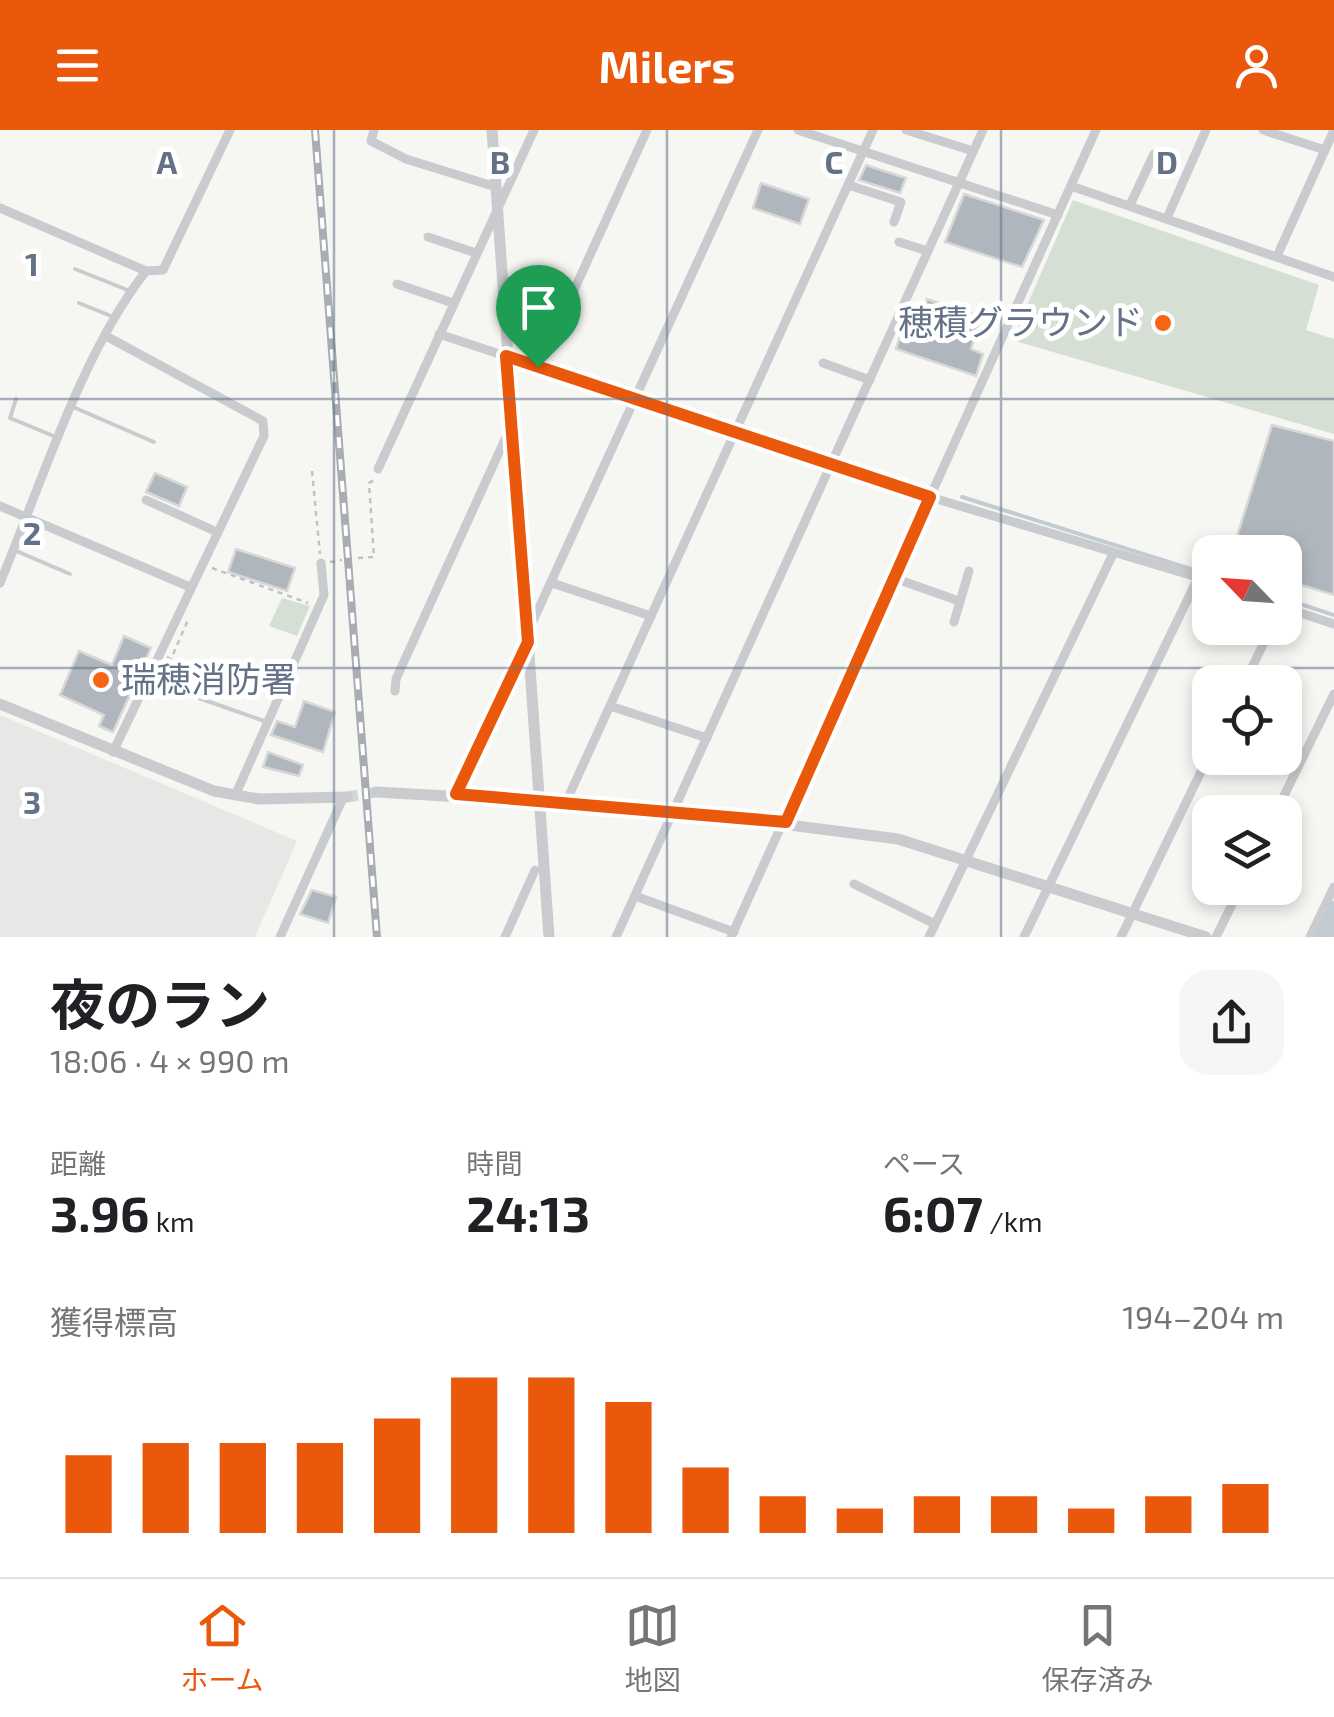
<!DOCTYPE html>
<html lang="ja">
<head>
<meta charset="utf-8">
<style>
	body { margin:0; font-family:"Exo 2","Noto Sans JP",sans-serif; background:#f6f6f6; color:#202124; height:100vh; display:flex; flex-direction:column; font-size:38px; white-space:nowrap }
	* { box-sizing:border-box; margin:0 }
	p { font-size:32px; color:#757577 }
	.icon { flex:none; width:55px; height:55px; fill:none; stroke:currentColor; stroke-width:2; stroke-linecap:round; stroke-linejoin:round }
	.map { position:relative; height:807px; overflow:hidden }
	.drawer { display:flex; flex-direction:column; background:#fff; flex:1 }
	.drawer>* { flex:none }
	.needle { width:65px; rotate:295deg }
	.buttons { position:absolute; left:1192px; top:405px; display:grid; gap:20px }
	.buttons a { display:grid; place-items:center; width:110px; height:110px; border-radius:20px; background:#fff; box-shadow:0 5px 15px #0003; font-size:50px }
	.pin { position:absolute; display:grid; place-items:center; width:85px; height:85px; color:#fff; margin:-102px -42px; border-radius:50% 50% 50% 0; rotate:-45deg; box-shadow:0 0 10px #0007 }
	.pin .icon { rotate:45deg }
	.round { display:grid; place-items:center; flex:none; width:105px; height:105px; border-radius:30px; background:#f6f6f6 }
	.summary { display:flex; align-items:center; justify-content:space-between; height:170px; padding:0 50px }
	h1 { font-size:55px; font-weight:700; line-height:75px }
	.figures { display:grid; grid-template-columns:repeat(3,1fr); gap:15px; height:170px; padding:10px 50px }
	.figures div { display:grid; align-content:center }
	.figures b { font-size:50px; font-weight:700 }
	.figures small { font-size:28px; font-weight:400 }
	.figures p { font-size:28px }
	.chart { height:280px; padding:20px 50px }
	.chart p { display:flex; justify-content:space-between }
	.chart svg { width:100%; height:180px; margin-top:10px; stroke:#ea580c; stroke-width:6 }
	header { display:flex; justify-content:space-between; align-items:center; height:130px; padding:0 50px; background:#ea580c; color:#fff; font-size:45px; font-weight:700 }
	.dock { display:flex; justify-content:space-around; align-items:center; height:140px; border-top:2px solid #e0e0e0; background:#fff; font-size:28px; color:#757577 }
	.dock a { display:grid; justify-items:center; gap:5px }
	.dock .current { color:#ea580c }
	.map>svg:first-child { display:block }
	.built { fill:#e7e8e6 }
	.green { fill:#d6dfd4 }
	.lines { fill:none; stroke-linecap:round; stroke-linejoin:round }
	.stream { stroke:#c2cbd2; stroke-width:4 }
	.river { stroke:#c2cbd2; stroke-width:20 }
	.building { fill:#b0b6bd; stroke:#d8d8d6; stroke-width:2.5 }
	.tertiary-tunnel { stroke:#d1d6d8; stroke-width:11; stroke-dasharray:11 5.5; stroke-linecap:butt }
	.path { stroke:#bfc1c4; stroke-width:2.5; stroke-dasharray:5 5; stroke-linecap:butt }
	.service { stroke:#c9cbcf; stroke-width:4 }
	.minor { stroke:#c9cbcf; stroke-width:9 }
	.tertiary { stroke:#c9cbcf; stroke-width:11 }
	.rail-casing { stroke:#a8acb3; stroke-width:8 }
	.rail { stroke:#fff; stroke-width:4; stroke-dasharray:11; stroke-linecap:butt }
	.route-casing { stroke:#fff; stroke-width:20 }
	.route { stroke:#ea580c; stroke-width:12 }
	.grid { fill:none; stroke:#637287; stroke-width:2.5; stroke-opacity:0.55 }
	.poi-dot { fill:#f46516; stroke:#fff; stroke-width:4 }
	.labels { text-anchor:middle; stroke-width:10; stroke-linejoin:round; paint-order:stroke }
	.poi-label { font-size:35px; fill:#637287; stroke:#fff; text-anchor:end }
	.grid-label { font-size:32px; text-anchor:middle; font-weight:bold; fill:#637287; stroke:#fff; stroke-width:10; stroke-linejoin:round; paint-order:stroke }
</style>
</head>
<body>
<header><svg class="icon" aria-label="menu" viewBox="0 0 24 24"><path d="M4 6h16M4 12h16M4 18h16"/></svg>Milers<svg class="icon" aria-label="person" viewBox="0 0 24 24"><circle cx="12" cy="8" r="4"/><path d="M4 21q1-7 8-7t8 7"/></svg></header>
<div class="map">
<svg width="1334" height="807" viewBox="0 0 1334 807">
	<rect width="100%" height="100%" fill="#f6f7f3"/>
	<polygon class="built" points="0,585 297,711 255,807 0,807"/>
	<g class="green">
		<polygon points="1073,70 1319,155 1306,200 1334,209 1334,304 1012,210"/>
		<polygon points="282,468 310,476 297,506 269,496"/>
	</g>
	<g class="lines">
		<g class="stream">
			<polyline points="962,367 1210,445"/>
			<polyline points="1285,469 1334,485"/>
		</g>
		<polyline class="river" points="1321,807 1334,781"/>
	</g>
	<g class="building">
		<polygon points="866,35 906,48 900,63 859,50"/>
		<polygon points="761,53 809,69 800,94 753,78"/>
		<polygon points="964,64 1044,90 1022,137 945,112"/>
		<polygon points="927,169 981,187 971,219 983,224 976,246 896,219 903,197 917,201"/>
		<polygon points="1272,295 1334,311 1334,465 1285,450 1285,422 1232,422"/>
		<polygon points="155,343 187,357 179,376 146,362"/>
		<polygon points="236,419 295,438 287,461 228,442"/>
		<polygon points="124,506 151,518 113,602 99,596 104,585 60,565 79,521 112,535"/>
		<polygon points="304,571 335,582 323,622 271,605 277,591 295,597"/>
		<polygon points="268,622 303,635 299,646 263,637"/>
		<polygon points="312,760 336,767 328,793 300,784"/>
	</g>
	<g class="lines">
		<polyline class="tertiary-tunnel" points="347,667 376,662"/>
		<g class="path">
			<polyline points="312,341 320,424"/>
			<polyline points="358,428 374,427 369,353 376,349"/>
			<polyline points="330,432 342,430"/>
			<polyline points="212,438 308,473"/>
			<polyline points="167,527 171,529 188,490"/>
		</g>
		<g class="service">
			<polyline points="75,139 130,161"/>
			<polyline points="79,173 111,186"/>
			<polyline points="16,269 10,288 56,307"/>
			<polyline points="73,277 154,312"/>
			<polyline points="14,420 70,444"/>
			<polyline points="150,551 264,591"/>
		</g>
		<g class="minor">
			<polyline points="374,0 371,11 406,29 496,57"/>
			<polyline points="798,0 1058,85"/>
			<polyline points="906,0 973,21"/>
			<polyline points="1263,0 1325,20"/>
			<polyline points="848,55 901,72 894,92"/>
			<polyline points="1071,56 1334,147"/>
			<polyline points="1130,75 1154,24"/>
			<polyline points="0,78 146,141 163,140 230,0"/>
			<polyline points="1167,88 1206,0"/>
			<polyline points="428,107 476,123"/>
			<polyline points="899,112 928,121"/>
			<polyline points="1277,126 1334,0"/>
			<polyline points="397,154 453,173"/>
			<polyline points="439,204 930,367 1210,451"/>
			<polyline points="106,206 263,291 264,306 113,622"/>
			<polyline points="823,233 870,250"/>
			<polyline points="539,237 647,0"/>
			<polyline points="378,339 534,0"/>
			<polyline points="146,370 217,402"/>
			<polyline points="0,376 190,457"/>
			<polyline points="894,448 959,471"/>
			<path d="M0,453C41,355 81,224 146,141"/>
			<polyline points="552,453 651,486"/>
			<polyline points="1285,478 1334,494"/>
			<polyline points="954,492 969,441"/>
			<polyline points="527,504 758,0"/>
			<polyline points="1245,552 1271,498"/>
			<polyline points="395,561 396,549 511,296"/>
			<polyline points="610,576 707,608"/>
			<polyline points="456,664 527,512"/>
			<polyline points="235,666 324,465 321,433"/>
			<polyline points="566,672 873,0"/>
			<polyline points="1276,682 1334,564"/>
			<polyline points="854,754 935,794"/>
			<polyline points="635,766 734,802"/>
			<polyline points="280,807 343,668"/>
			<polyline points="505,807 535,740"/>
			<polyline points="616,807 983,0"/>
			<polyline points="731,807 1096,0"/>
			<polyline points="929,807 1113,424"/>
			<polyline points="1024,807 1198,448"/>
			<polyline points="1121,807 1210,623"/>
			<polyline points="1216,807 1240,758"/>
			<polyline points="1310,807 1334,757"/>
			<polyline points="1332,807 1334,804"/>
		</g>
		<g class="tertiary">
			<polyline points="492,0 549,807"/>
			<polyline points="0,574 214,661 259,669 347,667"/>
			<polyline points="376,662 657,678 898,709 1206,807"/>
		</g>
		<g class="rail-casing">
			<polyline id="rail" points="315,0 377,807"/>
		</g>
		<use href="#rail" class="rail"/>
	</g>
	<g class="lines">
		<g class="route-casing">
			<polygon id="route" points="506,226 930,367 786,692 456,664 528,512"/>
		</g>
		<use href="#route" class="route"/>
	</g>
	<path class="grid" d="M334,0V807M667,0V807M1001,0V807M0,269H1334M0,538H1334"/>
	<g class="poi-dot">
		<circle cx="1163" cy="193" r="10"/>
		<circle cx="101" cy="550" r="10"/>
	</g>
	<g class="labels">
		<g class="poi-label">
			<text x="1143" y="205">穂積グラウンド</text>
			<text x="121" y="562" text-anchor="start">瑞穂消防署</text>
		</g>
	</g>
	<g class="grid-label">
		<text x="167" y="44">A</text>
		<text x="500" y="44">B</text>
		<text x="834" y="44">C</text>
		<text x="1167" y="44">D</text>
		<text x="32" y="146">1</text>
		<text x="32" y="415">2</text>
		<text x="32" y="684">3</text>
	</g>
</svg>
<div class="buttons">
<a><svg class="needle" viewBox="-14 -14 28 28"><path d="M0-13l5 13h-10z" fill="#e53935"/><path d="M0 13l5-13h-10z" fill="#757577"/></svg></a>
<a><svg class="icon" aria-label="locate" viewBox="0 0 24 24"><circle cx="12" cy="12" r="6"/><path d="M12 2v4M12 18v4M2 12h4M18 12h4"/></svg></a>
<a><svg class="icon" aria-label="layers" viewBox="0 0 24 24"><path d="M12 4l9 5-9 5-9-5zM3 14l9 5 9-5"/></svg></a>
</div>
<div class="pin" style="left:538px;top:237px;background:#1e9e55"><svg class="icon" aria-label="arrive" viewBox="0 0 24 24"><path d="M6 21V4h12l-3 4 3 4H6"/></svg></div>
</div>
<section class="drawer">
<div class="summary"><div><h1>夜のラン</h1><p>18:06 · 4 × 990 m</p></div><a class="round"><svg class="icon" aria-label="share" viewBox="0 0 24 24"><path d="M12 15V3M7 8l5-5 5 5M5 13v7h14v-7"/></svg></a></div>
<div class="figures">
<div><p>距離</p><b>3.96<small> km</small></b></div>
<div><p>時間</p><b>24:13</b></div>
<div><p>ペース</p><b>6:07<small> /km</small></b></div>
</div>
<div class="chart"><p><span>獲得標高</span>194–204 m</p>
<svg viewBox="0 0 160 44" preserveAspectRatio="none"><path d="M5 44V25M15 44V22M25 44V22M35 44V22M45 44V16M55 44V6M65 44V6M75 44V12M85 44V28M95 44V35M105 44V38M115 44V35M125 44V35M135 44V38M145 44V35M155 44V32"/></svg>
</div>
</section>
<nav class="dock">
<a class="current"><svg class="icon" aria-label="home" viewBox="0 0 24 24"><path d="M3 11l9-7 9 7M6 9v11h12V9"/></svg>ホーム</a>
<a><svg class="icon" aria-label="map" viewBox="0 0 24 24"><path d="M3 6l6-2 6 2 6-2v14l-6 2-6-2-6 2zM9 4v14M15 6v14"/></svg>地図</a>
<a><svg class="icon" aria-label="saved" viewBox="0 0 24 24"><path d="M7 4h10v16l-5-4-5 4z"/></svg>保存済み</a>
</nav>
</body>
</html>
